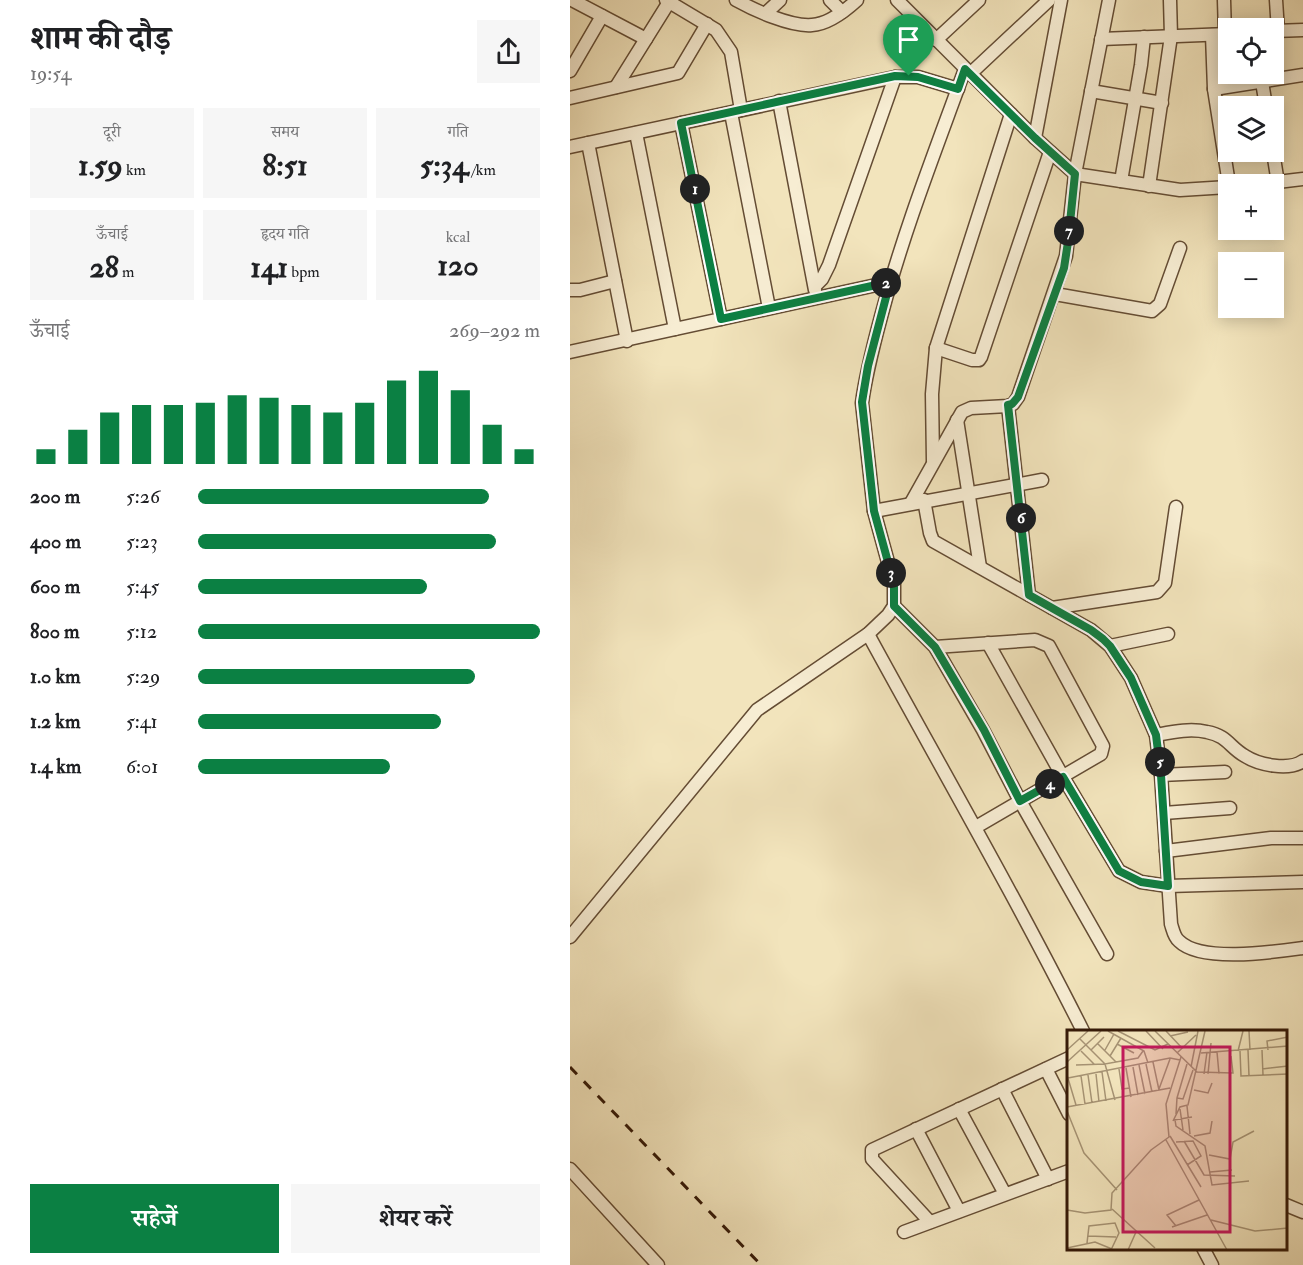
<!DOCTYPE html>
<html lang="hi">
<head>
<meta charset="utf-8">
<style>
	body { margin:0; font-family:"IM FELL Double Pica","Noto Serif Devanagari",serif; background:#f6f6f6; color:#202124; height:100vh; display:flex; flex-direction:column; font-size:22px; white-space:nowrap }
	* { box-sizing:border-box; margin:0 }
	p { font-size:20px; color:#757577 }
	.icon { flex:none; width:33px; height:33px; fill:none; stroke:currentColor; stroke-width:2; stroke-linecap:round; stroke-linejoin:round }
	.map { position:relative; flex:1; overflow:hidden }
	.drawer { display:flex; flex-direction:column; background:#fff; width:570px }
	.drawer>* { flex:none }
	.controls { position:absolute; left:648px; top:18px; display:grid; gap:12px }
	.controls a { display:grid; place-items:center; width:66px; height:66px; border-radius:0px; background:#fff; box-shadow:0 3px 15px #0003; font-size:30px }
	.pin { position:absolute; display:grid; place-items:center; width:51px; height:51px; color:#fff; margin:-62px -26px; border-radius:50% 50% 50% 0; rotate:-45deg; box-shadow:0 0 6px #0007 }
	.pin .icon { rotate:45deg }
	.km { position:absolute; width:30px; height:30px; margin:-15px; border-radius:50%; background:#222; color:#fff; font-size:16px; line-height:30px; text-align:center }
	.round { display:grid; place-items:center; flex:none; width:63px; height:63px; border-radius:0px; background:#f6f6f6 }
	.headline { display:flex; align-items:center; justify-content:space-between; height:102px; padding:0 30px }
	h1 { font-size:33px; font-weight:700; line-height:45px }
	.stats { display:grid; grid-template-columns:repeat(3,1fr); gap:9px; height:102px; padding:6px 30px }
	.stats div { display:grid; align-content:center; border-radius:0px; background:#f6f6f6; text-align:center }
	.stats b { font-size:30px; font-weight:700 }
	.stats small { font-size:16px; font-weight:400 }
	.stats p { font-size:16px }
	.chart { height:168px; padding:12px 30px }
	.chart p { display:flex; justify-content:space-between }
	.chart svg { width:100%; height:108px; margin-top:6px; stroke:#0b8043; stroke-width:6 }
	.button { display:flex; gap:12px; margin-top:auto; padding:12px 30px }
	.button a { flex:1; height:69px; border-radius:0px; background:#0b8043; color:#fff; font-size:24px; font-weight:700; line-height:69px; text-align:center }
	.button a+a { background:#f6f6f6; color:#202124 }
	ul { padding:0 30px; list-style:none; font-size:20px }
	li { display:grid; grid-template-columns:96px 72px 1fr; align-items:center; height:45px }
	li i { height:15px; border-radius:8px; background:#0b8043 }
	main { display:flex; flex:1; min-height:0 }
	.map>svg:first-child { display:block }
	.lines { fill:none; stroke-linecap:round; stroke-linejoin:round }
	.minor-casing { stroke:#644c34; stroke-width:15 }
	.minor { stroke:#f7edd3; stroke-width:12 }
	.rail { stroke:#351907; stroke-width:3; stroke-dasharray:10 10; stroke-linecap:butt }
	.route-casing { stroke:#fff; stroke-width:12 }
	.route { stroke:#0b8043; stroke-width:8 }
	.inset-road { fill:none; stroke:#a69374; stroke-width:1.5 }
	.view { fill:#c2185b; fill-opacity:0.15; stroke:#c2185b; stroke-width:3 }
	.inset-edge { fill:none; stroke:#351907; stroke-width:3 }
</style>
</head>
<body>
<main>
<section class="drawer">
<div class="headline"><div><h1>शाम की दौड़</h1><p>19:54</p></div><a class="round"><svg class="icon" aria-label="share" viewBox="0 0 24 24"><path d="M12 15V3M7 8l5-5 5 5M5 13v7h14v-7"/></svg></a></div>
<div class="stats">
<div><p>दूरी</p><b>1.59<small> km</small></b></div>
<div><p>समय</p><b>8:51</b></div>
<div><p>गति</p><b>5:34<small> /km</small></b></div>
</div>
<div class="stats">
<div><p>ऊँचाई</p><b>28<small> m</small></b></div>
<div><p>हृदय गति</p><b>141<small> bpm</small></b></div>
<div><p>kcal</p><b>120</b></div>
</div>
<div class="chart"><p><span>ऊँचाई</span>269–292 m</p>
<svg viewBox="0 0 160 44" preserveAspectRatio="none"><path d="M5 44V38M15 44V30M25 44V23M35 44V20M45 44V20M55 44V19M65 44V16M75 44V17M85 44V20M95 44V23M105 44V19M115 44V10M125 44V6M135 44V14M145 44V28M155 44V38"/></svg>
</div>
<ul>
<li><b>200 m</b>5:26<i style="width:85%"></i></li>
<li><b>400 m</b>5:23<i style="width:87%"></i></li>
<li><b>600 m</b>5:45<i style="width:67%"></i></li>
<li><b>800 m</b>5:12<i style="width:100%"></i></li>
<li><b>1.0 km</b>5:29<i style="width:81%"></i></li>
<li><b>1.2 km</b>5:41<i style="width:71%"></i></li>
<li><b>1.4 km</b>6:01<i style="width:56%"></i></li>
</ul>
<div class="button"><a>सहेजें</a><a>शेयर करें</a></div>
</section>
<div class="map">
<svg width="733" height="1265" viewBox="0 0 733 1265">
	<rect width="100%" height="100%" fill="#f2e4bc"/>
	<filter id="stains"><feTurbulence type="fractalNoise" baseFrequency=".00333" numOctaves="4"/><feColorMatrix values="0 0 0 0 .2 0 0 0 0 .09 0 0 0 0 .02 0 0 0 .5 -.17"/></filter>
	<radialGradient id="worn" r=".72"><stop offset=".6" stop-color="#630" stop-opacity="0"/><stop offset="1" stop-color="#630" stop-opacity=".3"/></radialGradient>
	<g class="lines">
		<g class="minor-casing">
			<g id="minor">
				<polyline points="2,0 76,39"/>
				<polyline points="96,0 146,30 161,52 171,110"/>
				<path d="M166,0C184,10 221,27 242,25C258,24 275,11 287,0"/>
				<polyline points="260,0 272,12"/>
				<polyline points="327,0 465,138 505,174 610,190 658,187"/>
				<polyline points="654,0 655,34"/>
				<polyline points="706,0 708,31"/>
				<polyline points="196,13 210,0"/>
				<polyline points="704,31 733,30"/>
				<polyline points="642,35 644,89 659,184"/>
				<polyline points="531,39 658,34"/>
				<polyline points="366,40 409,0"/>
				<polyline points="0,71 32,16"/>
				<polyline points="400,74 479,0"/>
				<polyline points="692,82 696,106"/>
				<polyline points="46,87 99,2"/>
				<polyline points="644,89 733,75"/>
				<polyline points="521,91 592,103"/>
				<polyline points="0,98 108,73 137,24"/>
				<polyline points="209,101 245,290"/>
				<polyline points="161,113 199,308"/>
				<polyline points="111,123 151,319"/>
				<polyline points="66,133 105,329"/>
				<polyline points="465,138 491,0"/>
				<polyline points="18,143 57,341"/>
				<polyline points="0,147 325,77 348,77 388,89"/>
				<polyline points="703,152 708,183"/>
				<polyline points="551,181 571,65 574,37"/>
				<polyline points="690,184 733,179"/>
				<polyline points="579,186 601,36 600,0"/>
				<polyline points="245,286 252,279 259,265 325,77"/>
				<polyline points="0,290 10,290 45,281"/>
				<polyline points="485,294 582,311 590,304 610,248"/>
				<polyline points="366,348 402,360 409,360 411,357 480,152"/>
				<polyline points="0,352 320,282"/>
				<polyline points="438,406 459,595"/>
				<polyline points="387,420 410,567"/>
				<polyline points="363,461 362,394 366,348 441,114"/>
				<path d="M354,500L360,533L363,541L521,630L540,646L561,678L586,735L591,775L601,924C603,930 604,937 609,941C631,963 704,952 733,948"/>
				<polyline points="341,503 392,412 401,408 438,406 443,404 448,397 496,256 505,174 539,0"/>
				<polyline points="304,511 472,480"/>
				<polyline points="324,606 365,647 413,730 450,801 537,954"/>
				<polyline points="482,608 587,592 595,583 606,507"/>
				<path d="M298,634C370,766 445,896 513,1031"/>
				<polyline points="418,643 493,777 549,871 571,882 598,886 733,882"/>
				<polyline points="540,646 598,634"/>
				<polyline points="365,647 465,640 479,646 533,746 531,754 406,827"/>
				<path d="M586,735C602,732 620,728 637,732C658,736 659,747 675,756C689,765 719,771 733,761"/>
				<polyline points="591,775 655,772"/>
				<polyline points="594,813 660,808"/>
				<polyline points="596,851 701,838 733,838"/>
				<path d="M0,937L187,710L298,634L318,615L324,606V584L304,511L292,403C296,372 304,343 312,313C334,230 366,149 395,69"/>
				<polyline points="476,1069 499,1114"/>
				<polyline points="432,1089 478,1179"/>
				<polyline points="389,1109 435,1194"/>
				<polyline points="346,1129 389,1211"/>
				<polyline points="0,1169 88,1265"/>
				<polyline points="716,1205 733,1212"/>
				<polyline points="360,1222 302,1159 302,1150 499,1058"/>
				<polyline points="334,1232 499,1171"/>
				<polyline points="633,1248 642,1265"/>
			</g>
		</g>
		<use href="#minor" class="minor"/>
		<polyline class="rail" points="0,1067 191,1265"/>
	</g>
	<g class="lines">
		<g class="route-casing">
			<polygon id="route" points="395,69 465,138 505,174 498,242 494,268 448,397 442,404 438,405 459,595 521,630 533,639 540,646 561,678 586,735 591,775 598,886 571,882 549,871 493,777 450,801 414,730 365,647 324,606 324,584 304,511 292,402 298,366 320,282 151,319 111,123 325,76 348,77 388,89"/>
		</g>
		<use href="#route" class="route"/>
	</g>
	<g transform="translate(497 1030)">
		<rect width="220" height="220" fill="#f2e4bc"/>
		<path class="inset-road" d="M41,1L77,21L81,33M51,1L88,20L101,14M79,1L96,19M88,1L130,42L166,43L164,26M99,1L115,18M182,1L183,20M103,6L121,2M13,9L38,34L71,28L76,21M31,14L49,32M50,14L67,23M0,20L21,1M24,20L37,7M38,20L47,4M181,20L182,46M195,20L196,45M201,20L200,11L221,7M14,21L27,34M171,21L176,1M173,21L174,46L221,44M150,22L152,44M110,23L129,5M134,23L221,16M43,26L54,8M0,32L34,1M86,32L92,60M79,34L85,62M9,35L38,34L48,70M72,35L78,64M66,37L71,65M124,37L131,1M59,38L64,67M52,39L55,59L63,58M195,39L221,36M35,42L39,71M29,44L32,72M137,44L140,22M141,44L144,13M0,45L9,75M21,45L25,73M14,46L18,74M1,48L103,28L113,30M92,59L103,29M127,60L141,63L145,53M110,68L116,69L126,40M120,76L123,104M0,77L103,58M113,79L116,100M0,81L17,123L50,160M109,84L110,68L120,34M107,90L125,87M108,90L109,96L138,116L145,155L182,151M106,91L113,77L121,75L138,1M103,106L134,157M127,106L143,103L145,91M99,110L160,220M117,111L137,145L168,146M109,112L126,111L134,126L120,135M142,125L163,129L166,112L187,101M143,142L165,140M45,179L88,218M0,180L18,183L44,180L45,163L84,120L102,107L99,74L114,27M144,190L188,201L221,198M109,196L100,185L132,170M105,197L140,185M21,206L49,207M20,213L22,196L48,193L52,203L44,220M0,218L28,212L45,219M61,220L69,202"/>
		<path class="view" d="M56,17H163V202H56Z"/>
		<rect width="220" height="220" class="inset-edge"/>
	</g>
	<rect width="100%" height="100%" filter="url(#stains)"/>
	<rect width="100%" height="100%" fill="url(#worn)"/>
</svg>
<div class="controls">
<a><svg class="icon" aria-label="locate" viewBox="0 0 24 24"><circle cx="12" cy="12" r="6"/><path d="M12 2v4M12 18v4M2 12h4M18 12h4"/></svg></a>
<a><svg class="icon" aria-label="layers" viewBox="0 0 24 24"><path d="M12 4l9 5-9 5-9-5zM3 14l9 5 9-5"/></svg></a>
<a>+</a>
<a>−</a>
</div>
<div class="pin" style="left:339px;top:76px;background:#1e9e55"><svg class="icon" aria-label="arrive" viewBox="0 0 24 24"><path d="M6 21V4h12l-3 4 3 4H6"/></svg></div>
<b class="km" style="left:125px;top:189px">1</b>
<b class="km" style="left:316px;top:283px">2</b>
<b class="km" style="left:321px;top:573px">3</b>
<b class="km" style="left:480px;top:784px">4</b>
<b class="km" style="left:590px;top:762px">5</b>
<b class="km" style="left:451px;top:518px">6</b>
<b class="km" style="left:499px;top:231px">7</b>
</div>
</main>
</body>
</html>
